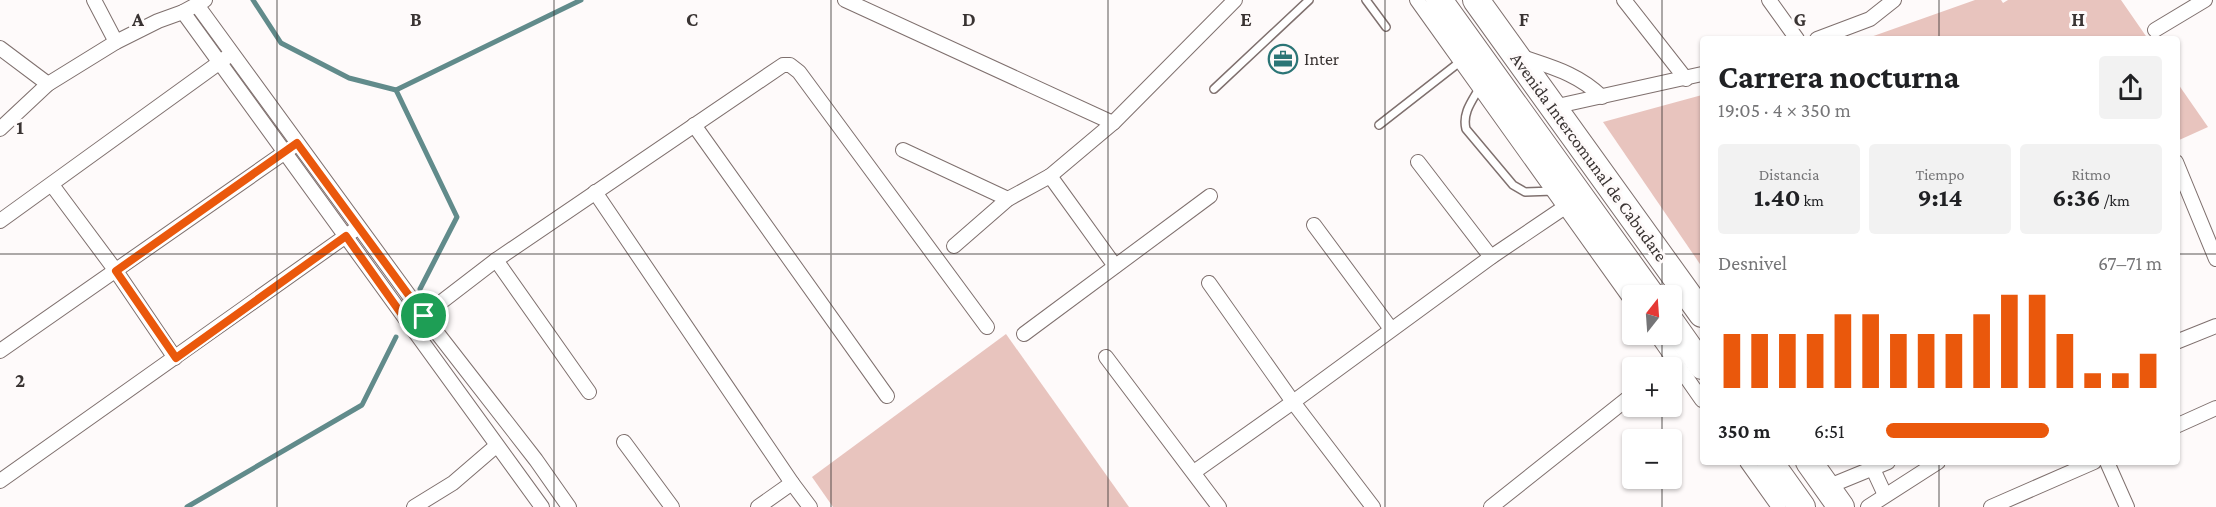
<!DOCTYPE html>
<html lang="es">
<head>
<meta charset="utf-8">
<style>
	body { margin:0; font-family:"Crimson Pro",serif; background:#f2f2f2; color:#202124; height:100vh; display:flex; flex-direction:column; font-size:22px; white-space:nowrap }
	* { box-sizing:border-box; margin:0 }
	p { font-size:20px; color:#757577 }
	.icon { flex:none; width:33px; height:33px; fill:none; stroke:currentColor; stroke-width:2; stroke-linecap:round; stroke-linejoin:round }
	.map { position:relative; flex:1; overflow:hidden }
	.details { position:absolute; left:1700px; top:36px; width:480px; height:429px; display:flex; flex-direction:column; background:#fff; border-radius:6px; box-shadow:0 2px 4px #0004 }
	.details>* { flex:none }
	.needle { width:39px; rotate:17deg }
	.fabs { position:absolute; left:1622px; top:285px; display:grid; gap:12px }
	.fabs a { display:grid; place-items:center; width:60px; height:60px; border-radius:6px; background:#fff; box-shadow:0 2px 4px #0004; font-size:30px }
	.pin { position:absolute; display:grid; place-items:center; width:51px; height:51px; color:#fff; margin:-26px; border:3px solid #fff; border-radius:50%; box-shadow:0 2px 6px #0007 }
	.round { display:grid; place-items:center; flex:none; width:63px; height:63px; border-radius:6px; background:#f2f2f2 }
	.summary { display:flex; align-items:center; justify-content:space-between; height:102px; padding:0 18px }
	h1 { font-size:33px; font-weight:700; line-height:45px }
	.figures { display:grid; grid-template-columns:repeat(3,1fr); gap:9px; height:102px; padding:6px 18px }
	.figures div { display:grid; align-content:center; border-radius:6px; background:#f2f2f2; text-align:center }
	.figures b { font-size:26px; font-weight:700 }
	.figures small { font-size:16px; font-weight:400 }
	.figures p { font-size:16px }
	.chart { height:168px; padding:12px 18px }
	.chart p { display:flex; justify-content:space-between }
	.chart svg { width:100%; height:108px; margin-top:6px; stroke:#ea580c; stroke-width:6 }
	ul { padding:0 18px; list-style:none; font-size:20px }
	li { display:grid; grid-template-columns:96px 72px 1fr; align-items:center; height:45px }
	li i { height:15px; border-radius:8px; background:#ea580c }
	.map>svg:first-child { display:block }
	.green { fill:#e8c4be }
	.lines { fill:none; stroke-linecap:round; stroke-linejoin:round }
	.stream { stroke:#618b8b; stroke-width:5 }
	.lane-casing { stroke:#7f706e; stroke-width:10 }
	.street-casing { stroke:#7f706e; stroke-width:16 }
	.highway-casing { stroke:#7f706e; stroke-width:28 }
	.lane { stroke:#fff; stroke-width:7 }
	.street { stroke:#fff; stroke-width:14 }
	.highway { stroke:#fff; stroke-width:26 }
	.route-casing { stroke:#fff; stroke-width:12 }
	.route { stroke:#ea580c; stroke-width:8 }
	.grid { fill:none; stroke:#393332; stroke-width:1.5; stroke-opacity:0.55 }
	.labels { text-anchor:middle; stroke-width:6; stroke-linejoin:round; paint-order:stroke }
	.poi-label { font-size:18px; fill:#393332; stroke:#fefafa; text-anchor:start }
	.street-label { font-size:18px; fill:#393332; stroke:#fefafa }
	.grid-label { font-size:20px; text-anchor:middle; font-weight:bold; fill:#393332; stroke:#fefafa; stroke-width:6; stroke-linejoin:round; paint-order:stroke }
</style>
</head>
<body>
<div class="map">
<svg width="2216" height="507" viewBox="0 0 2216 507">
	<rect width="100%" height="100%" fill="#fefafa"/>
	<g class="green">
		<polygon points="1975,0 2001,0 2003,3 2008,0 2121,0 2148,39 1865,39"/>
		<polygon points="2176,81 2208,127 2177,141 2176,141"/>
		<polygon points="1702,95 1702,267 1603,122"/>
		<polygon points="1006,334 1129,507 833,507 812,477"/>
	</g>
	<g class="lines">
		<g class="stream">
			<polyline points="253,0 281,43 349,78 396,90"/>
			<polyline points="420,289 457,217 396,90 581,0"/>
			<polyline points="187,507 362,405 396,337"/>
		</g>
		<g class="lane-casing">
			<g id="lane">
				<polyline points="1366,0 1386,27"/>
				<path d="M1480,87C1472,101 1462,113 1466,129L1513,185L1525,192L1554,191"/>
				<polyline points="1214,89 1309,0"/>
				<polyline points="1379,125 1461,61"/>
			</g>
		</g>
		<g class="street-casing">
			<g id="street">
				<polyline points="94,0 116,42"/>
				<polyline points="845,0 1113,123"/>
				<polyline points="1417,0 1632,301"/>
				<polyline points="1624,0 1686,79"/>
				<polyline points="1769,0 1797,39"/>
				<polyline points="197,5 424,316 536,460 569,507"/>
				<polyline points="183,12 542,507"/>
				<polyline points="2155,30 2205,0"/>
				<polyline points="1817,39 1870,19 1894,0"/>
				<polyline points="0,48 48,84"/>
				<path d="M1519,56C1551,67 1577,73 1602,97"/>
				<polyline points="1553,107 1702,74"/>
				<polyline points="694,125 887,396"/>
				<polyline points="0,129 48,84 116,42 158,21 183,12 205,0"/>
				<polyline points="903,150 1008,199"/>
				<polyline points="1418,162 1491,257"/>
				<polyline points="2176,162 2216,259"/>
				<polyline points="1050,176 1115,266"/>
				<polyline points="52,185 116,271 175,358"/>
				<polyline points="595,192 792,483 758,507"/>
				<polyline points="0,221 227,57"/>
				<polyline points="1314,225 1391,329"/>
				<polyline points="954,246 1008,199 1050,176 1113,123 1235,0"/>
				<polyline points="496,260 589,392"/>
				<polyline points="1209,283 1293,402 1373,507"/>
				<polyline points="410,326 496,260 783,65 790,65 799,72 987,327"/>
				<polyline points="1024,334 1210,196"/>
				<polyline points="1656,334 1702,400"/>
				<polyline points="2176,342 2216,326"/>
				<polyline points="0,351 291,148"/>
				<polyline points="1106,357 1219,507"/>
				<polyline points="2176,426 2216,408"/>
				<polyline points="624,442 672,507"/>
				<polyline points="1747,462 1779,507"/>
				<polyline points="2107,462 2127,507"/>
				<polyline points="1873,469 1885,495"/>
				<polyline points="1194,472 1293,402 1491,257 1565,207"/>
				<polyline points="0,481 353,231"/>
				<polyline points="792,483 810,507"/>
				<polyline points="1827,487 1888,462"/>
				<polyline points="414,507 453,483 496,446"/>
				<polyline points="1491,507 1632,395"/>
				<polyline points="1868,507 1938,462"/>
				<polyline points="1991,507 2094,462"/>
			</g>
		</g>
		<g class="highway-casing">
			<g id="highway">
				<polyline points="1439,0 1652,296"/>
				<polyline points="1476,0 1702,314"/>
				<polyline points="1671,322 1702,366"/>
				<polyline points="1770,462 1802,507"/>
				<polyline points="1809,462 1841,507"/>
			</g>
		</g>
		<use href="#lane" class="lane"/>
		<use href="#street" class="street"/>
		<use href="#highway" class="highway"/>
	</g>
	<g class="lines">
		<g class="route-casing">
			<polygon id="route" points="297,143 424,316 410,326 346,236 176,358 116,271"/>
		</g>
		<use href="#route" class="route"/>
	</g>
	<path class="grid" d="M277,0V507M554,0V507M831,0V507M1108,0V507M1385,0V507M1662,0V296M1939,0V39M0,254H1702M2176,254H2216M1662,334V368M1662,406V440M1939,462V507M1662,478V507"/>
	<defs>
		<g id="office-ring" transform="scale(1.5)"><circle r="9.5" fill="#fefafa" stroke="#2b7576" stroke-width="1.5"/><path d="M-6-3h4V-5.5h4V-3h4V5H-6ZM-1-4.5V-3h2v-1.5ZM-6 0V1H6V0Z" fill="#2b7576"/></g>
	</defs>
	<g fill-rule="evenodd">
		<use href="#office-ring" x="1283" y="59"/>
	</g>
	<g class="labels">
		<g class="poi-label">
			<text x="1304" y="65">Inter</text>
		</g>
		<g class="street-label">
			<text transform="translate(1589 157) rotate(54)" y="6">Avenida Intercomunal de Cabudare</text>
		</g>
	</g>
	<g class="grid-label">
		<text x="138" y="26">A</text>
		<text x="416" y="26">B</text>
		<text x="692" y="26">C</text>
		<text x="969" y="26">D</text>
		<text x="1246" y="26">E</text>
		<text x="1524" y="26">F</text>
		<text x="1800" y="26">G</text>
		<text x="2078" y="26">H</text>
		<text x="20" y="134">1</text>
		<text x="20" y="387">2</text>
	</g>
</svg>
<div class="fabs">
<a><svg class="needle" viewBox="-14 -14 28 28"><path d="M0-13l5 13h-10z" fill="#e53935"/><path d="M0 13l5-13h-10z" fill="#757577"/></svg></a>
<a>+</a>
<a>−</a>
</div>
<div class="pin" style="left:424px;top:316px;background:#1e9e55"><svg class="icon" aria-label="arrive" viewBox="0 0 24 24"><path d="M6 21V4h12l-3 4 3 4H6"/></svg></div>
<section class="details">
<div class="summary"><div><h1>Carrera nocturna</h1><p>19:05 · 4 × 350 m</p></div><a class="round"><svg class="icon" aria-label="share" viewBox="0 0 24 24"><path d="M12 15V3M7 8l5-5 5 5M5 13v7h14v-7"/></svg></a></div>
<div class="figures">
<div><p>Distancia</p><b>1.40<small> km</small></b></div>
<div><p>Tiempo</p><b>9:14</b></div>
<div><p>Ritmo</p><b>6:36<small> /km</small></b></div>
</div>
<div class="chart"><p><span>Desnivel</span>67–71 m</p>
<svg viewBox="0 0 160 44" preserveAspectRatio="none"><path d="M5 44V22M15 44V22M25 44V22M35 44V22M45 44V14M55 44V14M65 44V22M75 44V22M85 44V22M95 44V14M105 44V6M115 44V6M125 44V22M135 44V38M145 44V38M155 44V30"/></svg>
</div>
<ul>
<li><b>350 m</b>6:51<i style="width:59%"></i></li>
</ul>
</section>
</div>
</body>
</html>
